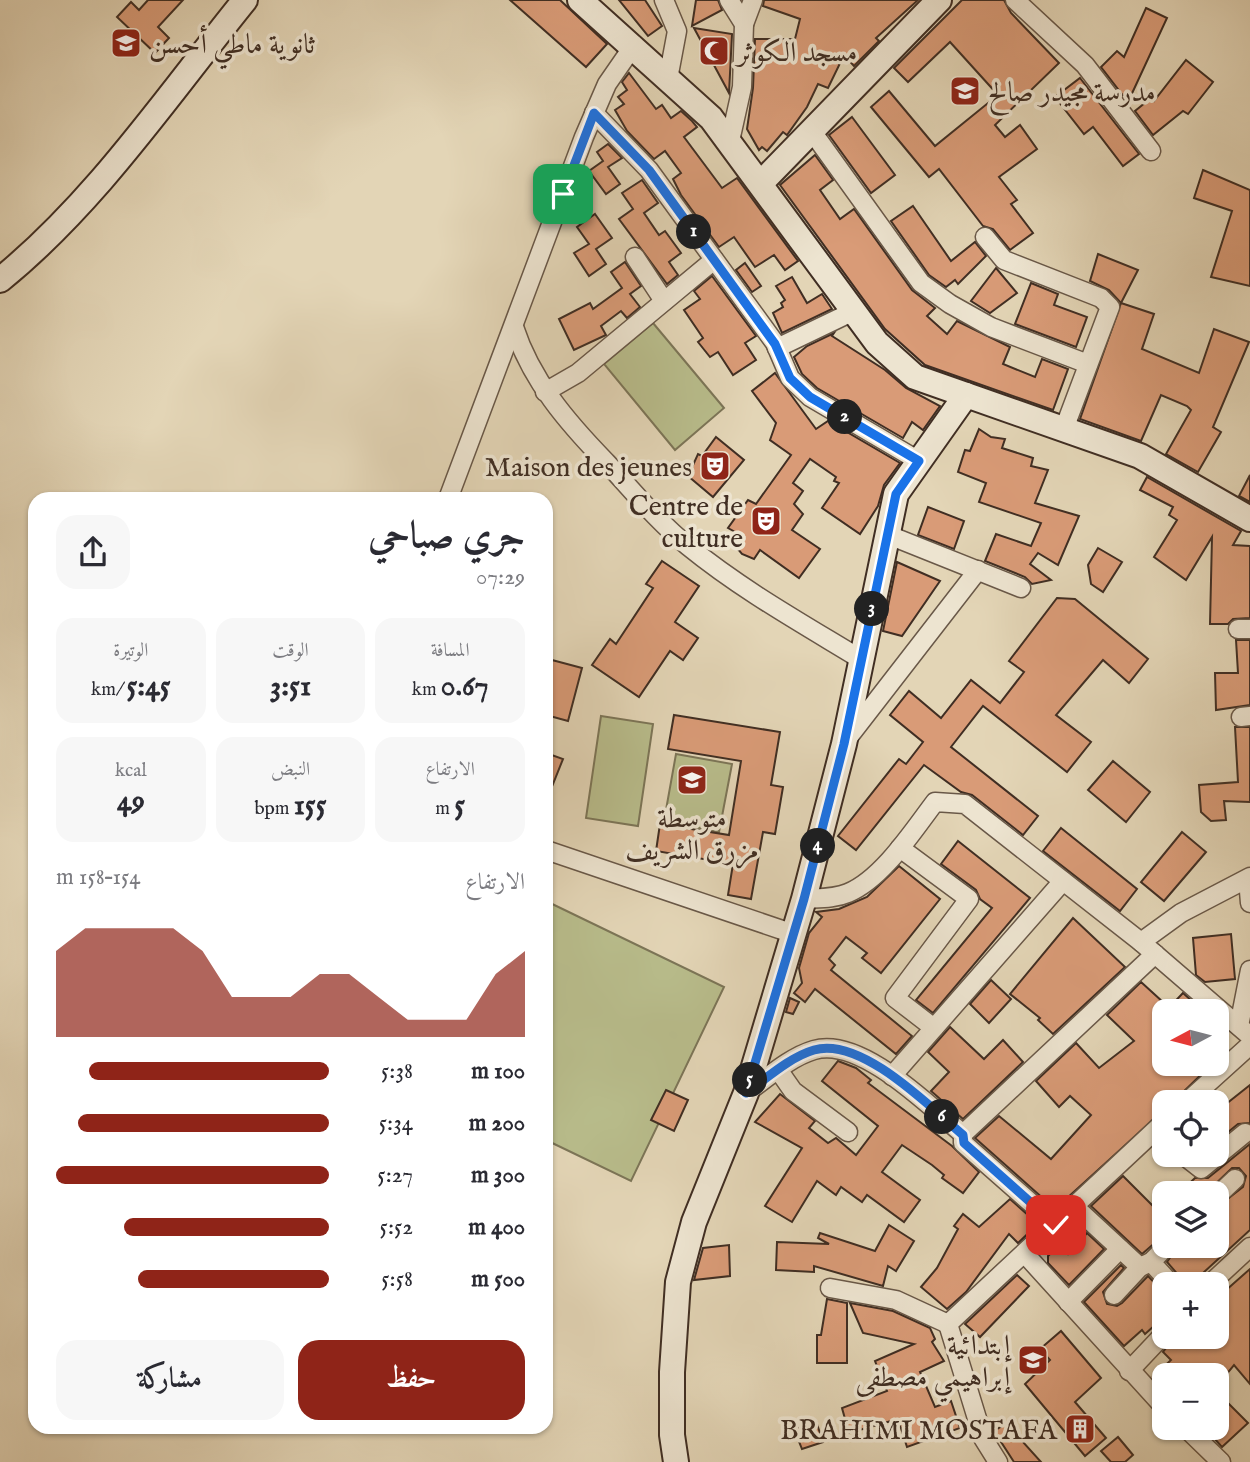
<!DOCTYPE html>
<html lang="ar">
<head>
<meta charset="utf-8">
<style>
	body { margin:0; font-family:"IM FELL English",Amiri,serif; background:#f7f7f7; color:#2b2b33; direction:rtl; height:100vh; display:flex; flex-direction:column; font-size:26px; white-space:nowrap }
	* { box-sizing:border-box; margin:0 }
	p { font-size:23px; color:#7c7c81 }
	.icon { flex:none; width:38px; height:38px; fill:none; stroke:currentColor; stroke-width:2; stroke-linecap:round; stroke-linejoin:round }
	.map { position:relative; flex:1; overflow:hidden; direction:ltr }
	.panel { position:absolute; left:28px; top:492px; width:525px; height:942px; display:flex; flex-direction:column; background:#fff; border-radius:21px; box-shadow:0 2px 5px #0004; direction:rtl }
	.panel>* { flex:none }
	.needle { width:46px; rotate:263deg }
	.buttons { position:absolute; left:1152px; top:999px; display:grid; gap:14px }
	.buttons a { display:grid; place-items:center; width:77px; height:77px; border-radius:14px; background:#fff; box-shadow:0 2px 5px #0004; font-size:35px }
	.pin { position:absolute; display:grid; place-items:center; width:60px; height:60px; color:#fff; margin:-30px; border-radius:14px; box-shadow:0 4px 10px #0006 }
	.km { position:absolute; width:35px; height:35px; margin:-18px; border-radius:50%; background:#222; color:#fff; font-size:19px; line-height:35px; text-align:center }
	.round { display:grid; place-items:center; flex:none; width:74px; height:74px; border-radius:21px; background:#f7f7f7 }
	.head { display:flex; align-items:center; justify-content:space-between; height:119px; padding:0 28px }
	h1 { font-size:38px; font-weight:800; line-height:52px }
	.stats { display:grid; grid-template-columns:repeat(3,1fr); gap:10px; height:119px; padding:7px 28px }
	.stats div { display:grid; align-content:center; border-radius:18px; background:#f7f7f7; text-align:center }
	.stats b { font-size:30px; font-weight:800 }
	.stats small { font-size:19px; font-weight:400 }
	.stats p { font-size:19px }
	.chart { height:196px; padding:14px 28px }
	.chart p { display:flex; justify-content:space-between }
	.chart svg { width:100%; height:126px; margin-top:7px; fill:#8f2418; opacity:.7 }
	.primary-button { display:flex; gap:14px; margin-top:auto; padding:14px 28px }
	.primary-button a { flex:1; height:80px; border-radius:21px; background:#8f2418; color:#fff; font-size:28px; font-weight:800; line-height:80px; text-align:center }
	.primary-button a+a { background:#f7f7f7; color:#2b2b33 }
	ul { padding:0 28px; list-style:none; font-size:23px }
	li { display:grid; grid-template-columns:112px 84px 1fr; align-items:center; height:52px }
	li i { height:18px; border-radius:9px; background:#8f2418 }
	.map>svg:first-child { display:block }
	.green { fill:#b8bc8b; stroke:#7c7557; stroke-width:2 }
	.building { fill:#d99b77; stroke:#402e23; stroke-width:2 }
	.lines { fill:none; stroke-linecap:round; stroke-linejoin:round }
	.street-casing { stroke:#695848; stroke-width:21 }
	.secondary-casing { stroke:#402e23; stroke-width:28 }
	.street { stroke:#ede4d0; stroke-width:18 }
	.secondary { stroke:#ede4d0; stroke-width:24 }
	.route-casing { stroke:#fff; stroke-width:14 }
	.route { stroke:#1a73e8; stroke-width:9 }
	.labels { text-anchor:middle; stroke-width:7; stroke-linejoin:round; paint-order:stroke }
	.poi-label { font-size:28px; fill:#402e23; stroke:#ede4d0; text-anchor:end }
</style>
</head>
<body>
<div class="map">
<svg width="1250" height="1462" viewBox="0 0 1250 1462">
	<rect width="100%" height="100%" fill="#e3d5b6"/>
	<filter id="stains"><feTurbulence type="fractalNoise" baseFrequency=".00286" numOctaves="4"/><feColorMatrix values="0 0 0 0 .2 0 0 0 0 .09 0 0 0 0 .02 0 0 0 .5 -.17"/></filter>
	<radialGradient id="worn" r=".72"><stop offset=".6" stop-color="#630" stop-opacity="0"/><stop offset="1" stop-color="#630" stop-opacity=".3"/></radialGradient>
	<g class="green">
		<polygon points="653,323 724,408 675,450 604,364"/>
		<polygon points="601,716 653,724 638,826 586,818"/>
		<polygon points="676,754 732,764 719,832 664,821"/>
		<polygon points="546,901 724,987 631,1181 546,1140"/>
	</g>
	<g class="building">
		<polygon points="148,0 183,0 158,27 169,38 155,53 117,17 131,2 139,10"/>
		<polygon points="510,0 560,0 607,44 586,67"/>
		<polygon points="619,0 645,0 662,26 648,36"/>
		<polygon points="696,0 718,0 722,10 692,26"/>
		<polygon points="764,0 918,0 876,38 879,41 854,66 844,55 828,88 818,84 807,107 787,135 783,132 767,151 762,147 759,150 747,129 753,88 755,39 795,39 800,19 763,6"/>
		<polygon points="962,0 1004,0 1011,13 1059,63 995,125 1005,137 1020,125 1037,149 999,177 1017,200 1011,204 1033,233 1010,250 993,229 983,226 939,169 929,177 871,107 889,91 935,146 998,95 950,42 908,82 894,68"/>
		<polygon points="1146,8 1167,18 1128,102 1101,67 1117,51 1124,57"/>
		<polygon points="694,28 732,34 729,93"/>
		<polygon points="1186,60 1213,82 1188,114 1183,111 1153,135 1135,111 1151,98 1154,101"/>
		<polygon points="629,73 656,109 662,105 671,118 681,111 692,121 697,127 684,137 722,188 737,178 798,261 785,270 774,255 755,267 734,237 719,247 681,195 673,179 681,173 665,151 654,159 627,131 615,110 624,104 618,97 627,90 622,82"/>
		<polygon points="1080,78 1139,154 1123,166 1093,127 1084,134 1055,97"/>
		<polygon points="852,117 895,175 871,193 829,135"/>
		<polygon points="608,144 622,158 608,167 620,184 606,194 589,171 603,161 597,152"/>
		<polygon points="815,155 833,180 820,190 840,219 854,209 912,290 935,308 927,316 947,334 957,321 1010,347 1003,364 1035,377 1042,359 1068,369 1053,410 925,365 885,329 780,185"/>
		<polygon points="1203,170 1250,190 1250,286 1211,277 1232,211 1194,198"/>
		<polygon points="642,180 658,203 644,213 659,235 665,231 681,253 669,262 678,275 667,284 619,219 633,209 622,193"/>
		<polygon points="913,206 951,261 975,242 986,256 958,284 955,280 946,287 929,275 891,221"/>
		<polygon points="595,214 612,238 596,249 606,264 589,276 574,253 589,244 577,227"/>
		<polygon points="1098,254 1138,270 1121,303 1109,290 1090,281"/>
		<polygon points="625,262 641,286 630,294 640,307 627,318 621,311 601,326 606,335 574,350 559,319 590,303 593,309 622,288 611,272"/>
		<polygon points="745,263 761,286 752,292 736,270"/>
		<polygon points="996,268 1017,293 990,313 971,301"/>
		<polygon points="712,276 756,336 745,343 756,360 733,375 718,352 710,357 698,342 703,338 684,310 700,299 694,291"/>
		<polygon points="792,277 807,303 822,294 832,309 782,333 773,313 783,307 781,303 785,300 776,286"/>
		<polygon points="1031,283 1058,294 1054,305 1087,317 1076,347 1015,324"/>
		<polygon points="1121,303 1154,314 1142,349 1199,373 1214,329 1249,342 1213,427 1221,432 1198,472 1166,454 1191,410 1187,406 1161,395 1141,441 1080,419"/>
		<polygon points="834,333 832,336 885,370 906,388 940,406 923,430 912,422 903,438 817,388 802,374 794,357 807,346"/>
		<polygon points="775,373 816,429 828,421 900,463 884,485 878,506 860,534 822,508 839,483 834,481 836,477 810,459 793,483 803,491 794,504 803,514 792,530 820,549 799,578 760,550 754,559 742,554 731,541 737,533 728,528 748,500 756,504 791,455 770,440 776,423 752,391"/>
		<polygon points="979,429 991,437 1005,439 1002,448 1033,458 1031,466 1048,470 1035,503 1079,516 1058,565 1038,553 1030,564 1051,580 1032,584 1025,577 985,561 996,534 1031,546 1041,523 979,502 986,483 958,472 965,450 970,451"/>
		<polygon points="716,437 744,460 713,497 688,476 698,454 702,456"/>
		<polygon points="1250,475 1250,502 1239,496"/>
		<polygon points="1147,477 1241,531 1233,545 1250,546 1250,618 1233,619 1228,624 1210,624 1212,537 1186,580 1154,557 1177,520 1169,515 1173,507 1140,490"/>
		<polygon points="928,507 964,521 954,549 918,535"/>
		<polygon points="1098,548 1122,562 1103,592 1091,584 1088,565"/>
		<polygon points="662,561 699,586 675,622 698,638 683,660 670,651 639,697 592,665 610,639 616,644 653,588 646,584"/>
		<polygon points="897,562 940,581 902,636 883,631"/>
		<polygon points="1057,598 1075,599 1148,659 1129,683 1103,660 1056,715 1091,742 1067,772 983,706 951,747 1038,816 1023,835 972,795 961,792 924,765 856,850 838,836 899,759 906,764 923,742 890,715 909,691 941,718 971,680 1000,703 1024,672 1009,661"/>
		<polygon points="1236,640 1250,640 1250,705 1216,710 1215,673 1238,673"/>
		<polygon points="552,660 582,668 568,721 546,715 546,683"/>
		<polygon points="674,715 780,732 771,785 783,787 775,834 763,832 751,899 728,895 733,864 656,851 660,824 729,835 741,761 668,749"/>
		<polygon points="1235,727 1250,727 1250,802 1224,801 1226,820 1211,821 1201,812 1199,785 1238,782"/>
		<polygon points="546,753 563,759 547,799 546,799"/>
		<polygon points="1113,761 1150,792 1126,822 1088,790"/>
		<polygon points="1061,828 1137,889 1120,911 1043,851"/>
		<polygon points="1182,832 1206,852 1164,901 1141,882"/>
		<polygon points="958,841 1030,898 933,1013 916,1000 992,908 980,899 976,890 941,864"/>
		<polygon points="899,866 940,899 881,973 862,958 867,953 846,937 829,959 835,965 831,970 912,1036 896,1054 815,989 805,1002 794,993 802,983 799,968 809,933 822,917 816,912 839,909 867,897"/>
		<polygon points="1073,918 1125,967 1053,1034 1038,1020 1040,1018 1010,994"/>
		<polygon points="1231,934 1235,979 1205,982 1196,975 1193,938"/>
		<polygon points="991,980 1011,999 989,1023 970,1004"/>
		<polygon points="1141,982 1164,1003 1164,1064 1212,1064 1173,1102 1164,1102 1164,1110 1055,1209 975,1138 999,1116 1051,1159 1091,1115 1070,1096 1059,1107 1036,1081 1076,1043 1099,1068 1134,1041 1107,1015"/>
		<polygon points="1183,993 1204,1012 1165,1012"/>
		<polygon points="790,998 799,1002 793,1014 786,1012"/>
		<polygon points="950,1027 984,1059 1003,1040 1023,1062 963,1119 931,1091 949,1072 928,1052"/>
		<polygon points="838,1061 856,1068 871,1080 868,1083 952,1146 979,1172 963,1193 942,1178 944,1175 932,1165 902,1145 882,1172 920,1200 904,1222 867,1195 862,1202 841,1187 836,1195 817,1181 792,1222 765,1206 802,1148 755,1122 780,1094 815,1121 809,1128 828,1143 836,1138 856,1155 878,1126 822,1081"/>
		<polygon points="1250,1085 1250,1123 1238,1124 1216,1142 1216,1112"/>
		<polygon points="666,1090 688,1100 674,1131 651,1120"/>
		<polygon points="1250,1144 1250,1230 1191,1284 1182,1284 1180,1277 1167,1262 1178,1246 1216,1246 1216,1208 1243,1187 1246,1176 1239,1168 1232,1168 1205,1194 1178,1194 1195,1178 1208,1178"/>
		<polygon points="1123,1176 1157,1210 1164,1203 1164,1235 1142,1254 1091,1206"/>
		<polygon points="1010,1199 1038,1224 1018,1243 1009,1234 966,1292 947,1309 921,1287 937,1268 958,1229 954,1226 963,1214 979,1227"/>
		<polygon points="889,1225 914,1241 896,1271 888,1266 883,1286 814,1266 814,1272 776,1270 777,1242 829,1244 818,1238 820,1233 875,1251"/>
		<polygon points="1087,1233 1104,1249 1069,1285 1048,1263 1048,1256 1059,1245 1068,1254"/>
		<polygon points="729,1245 730,1276 694,1280 703,1248"/>
		<polygon points="1121,1265 1124,1268 1103,1292 1107,1304 1117,1306 1122,1303 1148,1276 1164,1293 1164,1317 1145,1334 1142,1330 1124,1346 1084,1302"/>
		<polygon points="1250,1269 1250,1384 1234,1365 1216,1387 1216,1376 1154,1376 1171,1360 1163,1352 1175,1337 1216,1337 1216,1299"/>
		<polygon points="1017,1275 1029,1286 980,1337 965,1324"/>
		<polygon points="827,1299 847,1303 847,1363 817,1363 817,1335 821,1335"/>
		<polygon points="850,1303 893,1311 930,1328 935,1339 932,1342 944,1361 920,1372 935,1407 951,1401 960,1428 907,1447 898,1419 849,1433 842,1408 887,1391 875,1361 914,1344 863,1333"/>
		<polygon points="1061,1331 1101,1378 1075,1402 1106,1438 1085,1456 1025,1384 1050,1360 1040,1349"/>
		<polygon points="1216,1391 1248,1423 1222,1447 1205,1428 1216,1428"/>
		<polygon points="1012,1420 1022,1441 1041,1462 1014,1462 994,1431"/>
		<polygon points="816,1421 823,1442 802,1449 794,1429"/>
		<polygon points="1118,1437 1133,1455 1125,1462 1111,1462 1101,1451"/>
	</g>
	<g class="lines">
		<g class="street-casing">
			<g id="street">
				<polyline points="664,0 677,31 668,79"/>
				<polyline points="729,0 744,24 742,87 730,141"/>
				<polyline points="1015,0 1085,65 1151,151"/>
				<polyline points="744,24 753,0"/>
				<polyline points="594,113 649,170 775,343 790,378 810,397 919,461"/>
				<polyline points="811,130 921,283 950,304 991,327 1088,364"/>
				<polyline points="985,237 1004,260 1101,298 1110,307 1064,429"/>
				<polyline points="635,257 664,301"/>
				<path d="M514,327C531,380 567,422 606,462C632,490 658,522 688,546C742,590 803,624 862,660"/>
				<polyline points="777,348 854,311"/>
				<polyline points="545,392 578,373 714,260"/>
				<polyline points="448,499 584,137 607,84 634,45"/>
				<polyline points="886,534 1021,588"/>
				<polyline points="1238,629 1250,629"/>
				<polyline points="1241,717 1250,716"/>
				<polyline points="847,739 978,570"/>
				<polyline points="900,848 969,899 895,998 934,1028"/>
				<polyline points="546,850 794,934"/>
				<polyline points="1248,879 1250,903"/>
				<path d="M804,899C818,898 834,899 848,893C882,879 913,831 935,802L965,804L1141,942L1250,1036"/>
				<polyline points="1141,942 1181,913 1250,877"/>
				<polyline points="1239,1026 1250,970"/>
				<polyline points="779,1071 793,1091 848,1132"/>
				<polyline points="892,1076 1063,881"/>
				<path d="M746,1093C767,1078 790,1057 814,1050C861,1036 930,1107 963,1134L1155,954"/>
				<polyline points="1187,1102 1250,1045"/>
				<polyline points="963,1134 963,1143 1056,1225"/>
				<polyline points="1183,1155 1201,1169 1245,1133"/>
				<polyline points="1216,1197 1235,1179"/>
				<polyline points="1075,1207 1140,1267 1151,1262"/>
				<polyline points="1167,1246 1151,1262 1171,1284"/>
				<polyline points="1025,1254 1164,1407"/>
				<polyline points="1210,1284 1250,1247"/>
				<polyline points="830,1288 896,1300 948,1324"/>
				<polyline points="1114,1295 1140,1267"/>
				<polyline points="1068,1302 1120,1249"/>
				<polyline points="1129,1371 1164,1334"/>
				<polyline points="1186,1428 1221,1462"/>
				<polyline points="998,1462 983,1438 948,1324 1164,1122"/>
			</g>
		</g>
		<g class="secondary-casing">
			<g id="secondary">
				<polyline points="580,0 711,118 877,343 915,377 1140,456 1250,519"/>
				<polyline points="761,183 939,0"/>
				<path d="M0,280C96,202 168,95 245,0"/>
				<polyline points="676,1462 672,1435 672,1372 678,1282 694,1222 746,1093 804,899 844,744 896,494 966,395"/>
			</g>
		</g>
		<use href="#street" class="street"/>
		<use href="#secondary" class="secondary"/>
	</g>
	<g class="lines">
		<g class="route-casing">
			<path id="route" d="M563,194L594,113L649,170L775,344L790,378L810,397L919,461L896,494L844,744L804,899L746,1093C767,1078 790,1057 814,1050C861,1036 930,1107 963,1135L964,1143L1056,1225"/>
		</g>
		<use href="#route" class="route"/>
	</g>
	<defs>
		<g id="school-square" transform="scale(1.575)"><rect x="-9" y="-9" width="18" height="18" rx="4" fill="#8f2418" stroke="#ede4d0"/><path d="M0-5L7-2L0 1L-7-2ZM-4 1L0 2.5L4 1V4Q0 6-4 4Z" fill="#fff"/></g>
		<g id="mosque-square" transform="scale(1.575)"><rect x="-9" y="-9" width="18" height="18" rx="4" fill="#8f2418" stroke="#ede4d0"/><path d="M3.5-4.9A6 6 0 1 0 3.5 4.9A5 5 0 1 1 3.5-4.9Z" fill="#fff"/></g>
		<g id="theatre-square" transform="scale(1.575)"><rect x="-9" y="-9" width="18" height="18" rx="4" fill="#8f2418" stroke="#ede4d0"/><path d="M-5-5.5Q0-4 5-5.5V0Q5 5 0 6Q-5 5-5 0ZM-3.3-2.5H-1v1.5H-3.3ZM1-2.5H3.3v1.5H1ZM-2.8 1Q0 5.5 2.8 1Z" fill="#fff"/></g>
		<g id="building-square" transform="scale(1.575)"><rect x="-9" y="-9" width="18" height="18" rx="4" fill="#8f2418" stroke="#ede4d0"/><path d="M-4-6H4V6H1V3H-1V6H-4ZM-2.5-4.3h1.7v1.8h-1.7ZM.8-4.3h1.7v1.8H.8ZM-2.5-1h1.7V.8h-1.7ZM.8-1h1.7V.8H.8Z" fill="#fff"/></g>
	</defs>
	<g fill-rule="evenodd">
		<use href="#school-square" x="126" y="43"/>
		<use href="#mosque-square" x="714" y="51"/>
		<use href="#school-square" x="965" y="91"/>
		<use href="#theatre-square" x="715" y="466"/>
		<use href="#theatre-square" x="766" y="521"/>
		<use href="#school-square" x="692" y="780"/>
		<use href="#school-square" x="1033" y="1360"/>
		<use href="#building-square" x="1080" y="1429"/>
	</g>
	<g class="labels">
		<g class="poi-label">
			<text x="149" y="53" text-anchor="start">ثانوية ماطي أحسن</text>
			<text x="737" y="61" text-anchor="start">مسجد الكوثر</text>
			<text x="988" y="101" text-anchor="start">مدرسة مجيدر صالح</text>
			<text x="692" y="476">Maison des jeunes</text>
			<text x="743" y="515">Centre de<tspan x="743" dy="32">culture</tspan></text>
			<text x="692" y="827" text-anchor="middle">متوسطة<tspan x="692" dy="32">مزرق الشريف</tspan></text>
			<text x="1010" y="1354">إبتدائية<tspan x="1010" dy="32">إبراهيمي مصطفى</tspan></text>
			<text x="1057" y="1439">BRAHIMI MOSTAFA</text>
		</g>
	</g>
	<rect width="100%" height="100%" filter="url(#stains)"/>
	<rect width="100%" height="100%" fill="url(#worn)"/>
</svg>
<div class="buttons">
<a><svg class="needle" viewBox="-14 -14 28 28"><path d="M0-13l5 13h-10z" fill="#e53935"/><path d="M0 13l5-13h-10z" fill="#7c7c81"/></svg></a>
<a><svg class="icon" aria-label="locate" viewBox="0 0 24 24"><circle cx="12" cy="12" r="6"/><path d="M12 2v4M12 18v4M2 12h4M18 12h4"/></svg></a>
<a><svg class="icon" aria-label="layers" viewBox="0 0 24 24"><path d="M12 4l9 5-9 5-9-5zM3 14l9 5 9-5"/></svg></a>
<a>+</a>
<a>−</a>
</div>
<div class="pin" style="left:563px;top:194px;background:#1e9e55"><svg class="icon" aria-label="arrive" viewBox="0 0 24 24"><path d="M6 21V4h12l-3 4 3 4H6"/></svg></div>
<div class="pin" style="left:1056px;top:1225px;background:#d93025"><svg class="icon" aria-label="check" viewBox="0 0 24 24"><path d="M5 12l5 5 9-10"/></svg></div>
<b class="km" style="left:694px;top:232px">1</b>
<b class="km" style="left:845px;top:417px">2</b>
<b class="km" style="left:872px;top:609px">3</b>
<b class="km" style="left:818px;top:846px">4</b>
<b class="km" style="left:750px;top:1080px">5</b>
<b class="km" style="left:942px;top:1117px">6</b>
<section class="panel">
<div class="head"><div><h1>جري صباحي</h1><p>07:29</p></div><a class="round"><svg class="icon" aria-label="share" viewBox="0 0 24 24"><path d="M12 15V3M7 8l5-5 5 5M5 13v7h14v-7"/></svg></a></div>
<div class="stats">
<div><p>المسافة</p><b>0.67<small> km</small></b></div>
<div><p>الوقت</p><b>3:51</b></div>
<div><p>الوتيرة</p><b>5:45<small> /km</small></b></div>
</div>
<div class="stats">
<div><p>الارتفاع</p><b>5<small> m</small></b></div>
<div><p>النبض</p><b>155<small> bpm</small></b></div>
<div><p>kcal</p><b>49</b></div>
</div>
<div class="chart"><p><span>الارتفاع</span>154–158 m</p>
<svg viewBox="0 0 160 44" preserveAspectRatio="none"><path d="M0 44V14L10 6L20 6L30 6L40 6L50 14L60 30L70 30L80 30L90 22L100 22L110 30L120 38L130 38L140 38L150 22L160 14V44z"/></svg>
</div>
<ul>
<li><b>100 m</b>5:38<i style="width:88%"></i></li>
<li><b>200 m</b>5:34<i style="width:92%"></i></li>
<li><b>300 m</b>5:27<i style="width:100%"></i></li>
<li><b>400 m</b>5:52<i style="width:75%"></i></li>
<li><b>500 m</b>5:58<i style="width:70%"></i></li>
</ul>
<div class="primary-button"><a>حفظ</a><a>مشاركة</a></div>
</section>
</div>
</body>
</html>
